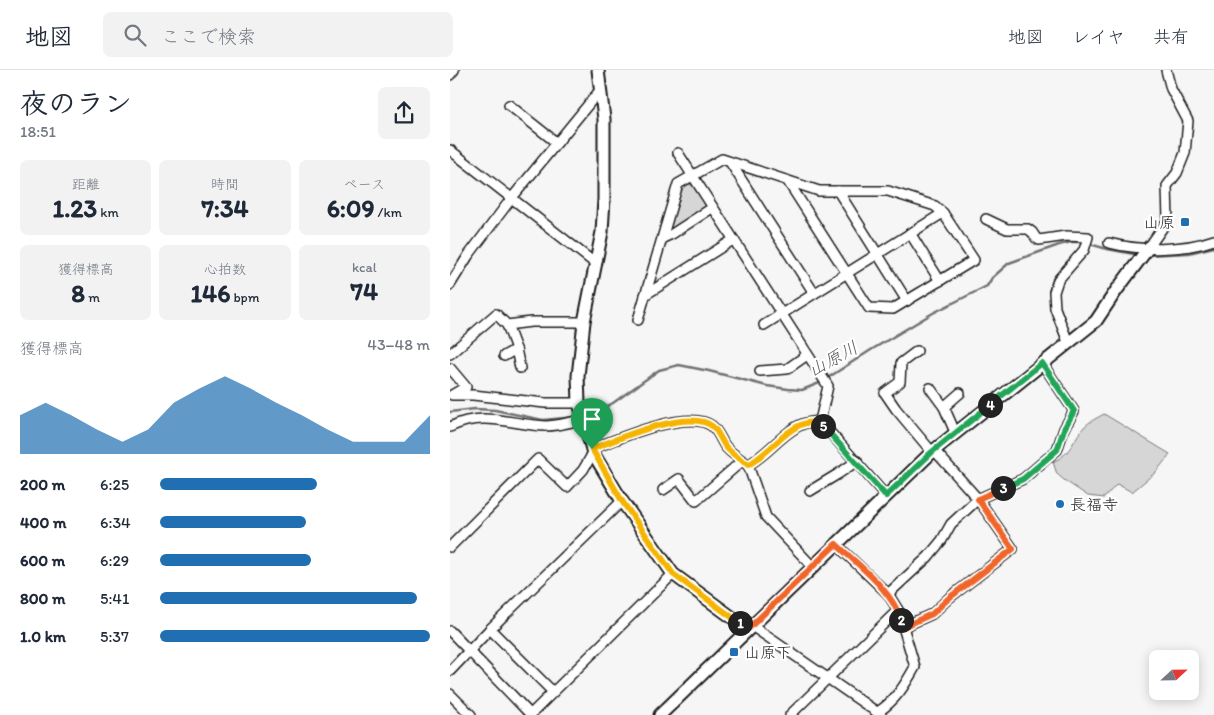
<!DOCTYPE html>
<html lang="ja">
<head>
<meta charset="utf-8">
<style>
	body { margin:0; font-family:Itim,"Klee One",sans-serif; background:#f2f2f3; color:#1f2937; height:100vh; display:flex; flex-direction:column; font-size:19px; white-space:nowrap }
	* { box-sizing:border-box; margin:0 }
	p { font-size:16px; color:#747a83 }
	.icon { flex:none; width:28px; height:28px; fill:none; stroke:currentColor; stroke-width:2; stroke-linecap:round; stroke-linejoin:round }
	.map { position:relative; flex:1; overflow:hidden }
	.panel { display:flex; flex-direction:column; background:#fff; width:450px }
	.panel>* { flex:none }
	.needle { width:32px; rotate:68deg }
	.controls { position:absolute; left:699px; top:580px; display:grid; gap:10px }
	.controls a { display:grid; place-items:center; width:50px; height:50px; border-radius:8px; background:#fff; box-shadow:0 2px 12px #0003; font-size:25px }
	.pin { position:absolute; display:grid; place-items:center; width:42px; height:42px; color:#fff; margin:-51px -21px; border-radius:50% 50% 50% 0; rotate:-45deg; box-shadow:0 0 5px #0007 }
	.pin .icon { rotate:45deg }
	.km { position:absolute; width:25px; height:25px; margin:-12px; border-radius:50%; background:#222; color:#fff; font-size:14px; line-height:25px; text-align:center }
	.round { display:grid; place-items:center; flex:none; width:52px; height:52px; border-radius:8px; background:#f2f2f3 }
	.headline { display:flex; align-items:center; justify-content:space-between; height:85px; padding:0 20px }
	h1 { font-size:28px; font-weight:700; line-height:38px }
	.metrics { display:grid; grid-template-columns:repeat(3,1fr); gap:8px; height:85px; padding:5px 20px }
	.metrics div { display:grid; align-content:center; border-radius:8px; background:#f2f2f3; text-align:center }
	.metrics b { font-size:25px; font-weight:700 }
	.metrics small { font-size:14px; font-weight:400 }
	.metrics p { font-size:14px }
	.chart { height:140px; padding:10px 20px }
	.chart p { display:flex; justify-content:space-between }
	.chart svg { width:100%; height:90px; margin-top:5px; fill:#1f6fb2; opacity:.7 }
	ul { padding:0 20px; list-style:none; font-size:16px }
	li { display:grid; grid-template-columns:80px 60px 1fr; align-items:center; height:38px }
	li i { height:12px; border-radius:6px; background:#1f6fb2 }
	header { display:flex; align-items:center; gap:30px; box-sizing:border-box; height:70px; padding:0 25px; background:#fff; border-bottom:1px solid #e0e1e3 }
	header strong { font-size:24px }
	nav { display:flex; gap:28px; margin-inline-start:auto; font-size:18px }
	.search { width:350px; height:45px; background:#f2f2f3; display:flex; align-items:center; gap:12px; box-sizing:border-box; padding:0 18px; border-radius:8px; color:#747a83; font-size:19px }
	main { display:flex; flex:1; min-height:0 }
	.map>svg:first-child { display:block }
	.green { fill:#d6d6d6; stroke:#797979 }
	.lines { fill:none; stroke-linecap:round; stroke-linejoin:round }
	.stream { stroke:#727272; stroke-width:2.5 }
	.minor-casing { stroke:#1c1c1c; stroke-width:12 }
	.tertiary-casing { stroke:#1c1c1c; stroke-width:15 }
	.minor { stroke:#fff; stroke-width:9 }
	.tertiary { stroke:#fff; stroke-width:11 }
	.split-1-casing { stroke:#fff; stroke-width:10 }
	.split-2-casing { stroke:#fff; stroke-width:10 }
	.split-3-casing { stroke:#fff; stroke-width:10 }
	.split-4-casing { stroke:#fff; stroke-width:10 }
	.split-5-casing { stroke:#fff; stroke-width:10 }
	.split-6-casing { stroke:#fff; stroke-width:10 }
	.split-1 { stroke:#f5b400; stroke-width:6 }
	.split-2 { stroke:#f0652b; stroke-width:6 }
	.split-3 { stroke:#f0652b; stroke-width:6 }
	.split-4 { stroke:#22a559; stroke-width:6 }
	.split-5 { stroke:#22a559; stroke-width:6 }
	.split-6 { stroke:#f5b400; stroke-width:6 }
	.poi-dot { fill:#1f6fb2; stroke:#fff; stroke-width:2 }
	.labels { text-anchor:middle; stroke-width:4.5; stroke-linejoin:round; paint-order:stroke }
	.poi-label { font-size:16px; fill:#1c1c1c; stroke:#fff; text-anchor:start }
	.water-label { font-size:18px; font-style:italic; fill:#5d5d5d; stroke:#fff }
</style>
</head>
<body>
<header>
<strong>地図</strong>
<div class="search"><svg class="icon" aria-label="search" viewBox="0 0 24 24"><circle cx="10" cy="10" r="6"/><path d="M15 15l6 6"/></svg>ここで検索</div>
<nav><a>地図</a><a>レイヤ</a><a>共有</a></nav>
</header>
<main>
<section class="panel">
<div class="headline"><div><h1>夜のラン</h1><p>18:51</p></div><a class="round"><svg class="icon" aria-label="share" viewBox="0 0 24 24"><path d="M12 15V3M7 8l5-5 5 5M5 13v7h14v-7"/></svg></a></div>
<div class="metrics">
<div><p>距離</p><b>1.23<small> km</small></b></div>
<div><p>時間</p><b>7:34</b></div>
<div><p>ペース</p><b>6:09<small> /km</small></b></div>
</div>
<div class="metrics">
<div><p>獲得標高</p><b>8<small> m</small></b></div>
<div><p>心拍数</p><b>146<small> bpm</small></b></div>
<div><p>kcal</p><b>74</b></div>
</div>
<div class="chart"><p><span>獲得標高</span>43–48 m</p>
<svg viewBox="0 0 160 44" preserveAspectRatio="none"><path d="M0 44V25L10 19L20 25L30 32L40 38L50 32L60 19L70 12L80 6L90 12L100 19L110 25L120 32L130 38L140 38L150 38L160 25V44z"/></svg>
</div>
<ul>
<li><b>200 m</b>6:25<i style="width:58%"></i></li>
<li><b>400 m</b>6:34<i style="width:54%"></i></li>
<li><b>600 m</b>6:29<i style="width:56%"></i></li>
<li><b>800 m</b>5:41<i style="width:95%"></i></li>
<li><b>1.0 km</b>5:37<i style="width:100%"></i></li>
</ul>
</section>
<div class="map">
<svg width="764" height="645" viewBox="0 0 764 645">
	<rect width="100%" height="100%" fill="#f6f6f6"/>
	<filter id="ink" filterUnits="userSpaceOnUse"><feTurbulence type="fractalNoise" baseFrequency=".02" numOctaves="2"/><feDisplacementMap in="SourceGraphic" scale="10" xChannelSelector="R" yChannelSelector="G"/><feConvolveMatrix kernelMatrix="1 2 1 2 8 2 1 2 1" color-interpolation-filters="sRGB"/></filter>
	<g filter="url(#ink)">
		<g class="green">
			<polygon points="236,114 242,115 256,135 254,140 223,160 220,158 231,117"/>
			<path d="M654,344L720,384L706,402L682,422L667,414L654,428L638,426L614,410L607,404L603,392C622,383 622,371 634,357C640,351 647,348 654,344Z"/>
		</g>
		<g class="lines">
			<g class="stream">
				<polyline points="697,185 739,183 764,177"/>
				<polyline points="376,309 421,280 483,243 537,216 542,208 559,193 609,175 621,172 633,172 657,179 689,185"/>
				<polyline points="0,342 25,339 45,340 93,350 125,347"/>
				<polyline points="135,344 150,340 163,333 209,300 229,295 259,301 317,316 338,319 352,320 372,312"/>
			</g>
			<g class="minor-casing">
				<g id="minor">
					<polyline points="0,5 4,0"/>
					<polyline points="59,35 107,73"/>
					<polyline points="0,80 146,194"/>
					<polyline points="228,83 378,316 370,351 436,426"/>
					<polyline points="280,92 364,223"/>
					<polyline points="388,121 457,231"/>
					<polyline points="536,149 557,159 578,159 582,162 586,168 589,170 616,166 638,167 634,180 608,210 604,222 605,238 618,272"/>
					<polyline points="460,163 490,211"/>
					<polyline points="213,168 222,164 262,138"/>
					<path d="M659,173C690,181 733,181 764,170"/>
					<polyline points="699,177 718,150 717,116 727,103 735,83 738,51 721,19 716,0"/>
					<polyline points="0,215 18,186 61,129 151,19"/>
					<polyline points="195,225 283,170"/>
					<polyline points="188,250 228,114 272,89 369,121 438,121 485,136 493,143 524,190 443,239 419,238 337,110"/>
					<polyline points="57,255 66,279 70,298"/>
					<polyline points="314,255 493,143"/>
					<polyline points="467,281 451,293 450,312 435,323 446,339 482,382"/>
					<polyline points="0,284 46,244 57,255 81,252 134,252"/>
					<polyline points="54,286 66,279"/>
					<polyline points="0,298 16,317 2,325 23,325 95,333 129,333"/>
					<polyline points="310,301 337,299 357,285"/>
					<polyline points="480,318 494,337"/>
					<path d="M0,357C34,340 61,355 96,356C108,356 122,352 134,349"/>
					<polyline points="505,362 494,337 510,323"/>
					<path d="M142,379C167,369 239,338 262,356C268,361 271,370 275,376C280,383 291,389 298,395C317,385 335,360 353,354C358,352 364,352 370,351"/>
					<polyline points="298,395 316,447 363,497"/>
					<polyline points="213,420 229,409 246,431 292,391"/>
					<polyline points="360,421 388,404 407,391"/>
					<path d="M386,474L438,524L448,540L465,597C455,615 446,630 428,642V645"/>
					<polyline points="0,477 88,389 117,417 133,400 143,383"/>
					<polyline points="438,524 478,487 492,470 501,454 528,429 573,409 607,380 614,359 624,341 592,293"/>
					<polyline points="302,556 431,645"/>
					<polyline points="453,557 482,544 499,528 563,479 528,429 484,380"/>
					<polyline points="40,559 103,622"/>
					<polyline points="0,561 81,645"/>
					<polyline points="0,601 40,559 172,431"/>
					<polyline points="0,624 21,645"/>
					<polyline points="80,645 223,504"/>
					<polyline points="340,645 448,540"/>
				</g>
			</g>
			<g class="tertiary-casing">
				<g id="tertiary">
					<polyline points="148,0 154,49 154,129 152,162 134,252 128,306 129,333 143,383 172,431 223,504 298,559"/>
					<polyline points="210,645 482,382 646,251 666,221 699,177"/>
				</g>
			</g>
			<use href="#minor" class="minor"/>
			<use href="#tertiary" class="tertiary"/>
		</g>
	</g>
	<g class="lines" filter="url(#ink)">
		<g class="split-1-casing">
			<polyline id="split-1" points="142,379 172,431 223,504 290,553"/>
		</g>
		<g class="split-2-casing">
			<path id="split-2" d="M290,553L298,559L386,474C409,496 442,520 451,550"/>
		</g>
		<g class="split-3-casing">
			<polyline id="split-3" points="451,550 453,557 482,544 499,528 563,479 528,429 553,418"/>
		</g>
		<g class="split-4-casing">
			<polyline id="split-4" points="540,335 592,293 624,341 614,359 607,380 573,409 553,418"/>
		</g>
		<g class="split-5-casing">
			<polyline id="split-5" points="373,356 436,426 482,382 540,335"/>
		</g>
		<g class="split-6-casing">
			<path id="split-6" d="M142,379C167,369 239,338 262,356C268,361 271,370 275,376C280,383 291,389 298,395C317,385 335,360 353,354C358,352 364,352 370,352L373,356"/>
		</g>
		<use href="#split-1" class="split-1"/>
		<use href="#split-2" class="split-2"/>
		<use href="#split-3" class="split-3"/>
		<use href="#split-4" class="split-4"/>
		<use href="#split-5" class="split-5"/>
		<use href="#split-6" class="split-6"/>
	</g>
	<g class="poi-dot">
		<rect x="730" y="147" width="10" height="10" rx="2.5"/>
		<circle cx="610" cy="434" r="5"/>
		<rect x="279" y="577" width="10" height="10" rx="2.5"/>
	</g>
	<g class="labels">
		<g class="poi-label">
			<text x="725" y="158" text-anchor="end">山原</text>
			<text x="620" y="440">長福寺</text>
			<text x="294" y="588">山原下</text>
		</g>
		<g class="water-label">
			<text transform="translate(383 289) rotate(-29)" y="6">山原川</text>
		</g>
	</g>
</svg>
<div class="controls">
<a><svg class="needle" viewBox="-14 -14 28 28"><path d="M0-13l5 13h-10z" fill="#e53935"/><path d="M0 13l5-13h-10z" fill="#747a83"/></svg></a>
</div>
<div class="pin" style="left:142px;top:379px;background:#1e9e55"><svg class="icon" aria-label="arrive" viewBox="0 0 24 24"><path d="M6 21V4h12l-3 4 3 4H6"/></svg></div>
<b class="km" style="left:290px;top:553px">1</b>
<b class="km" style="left:451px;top:550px">2</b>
<b class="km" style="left:553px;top:418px">3</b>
<b class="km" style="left:540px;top:335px">4</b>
<b class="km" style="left:373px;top:356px">5</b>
</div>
</main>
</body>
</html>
